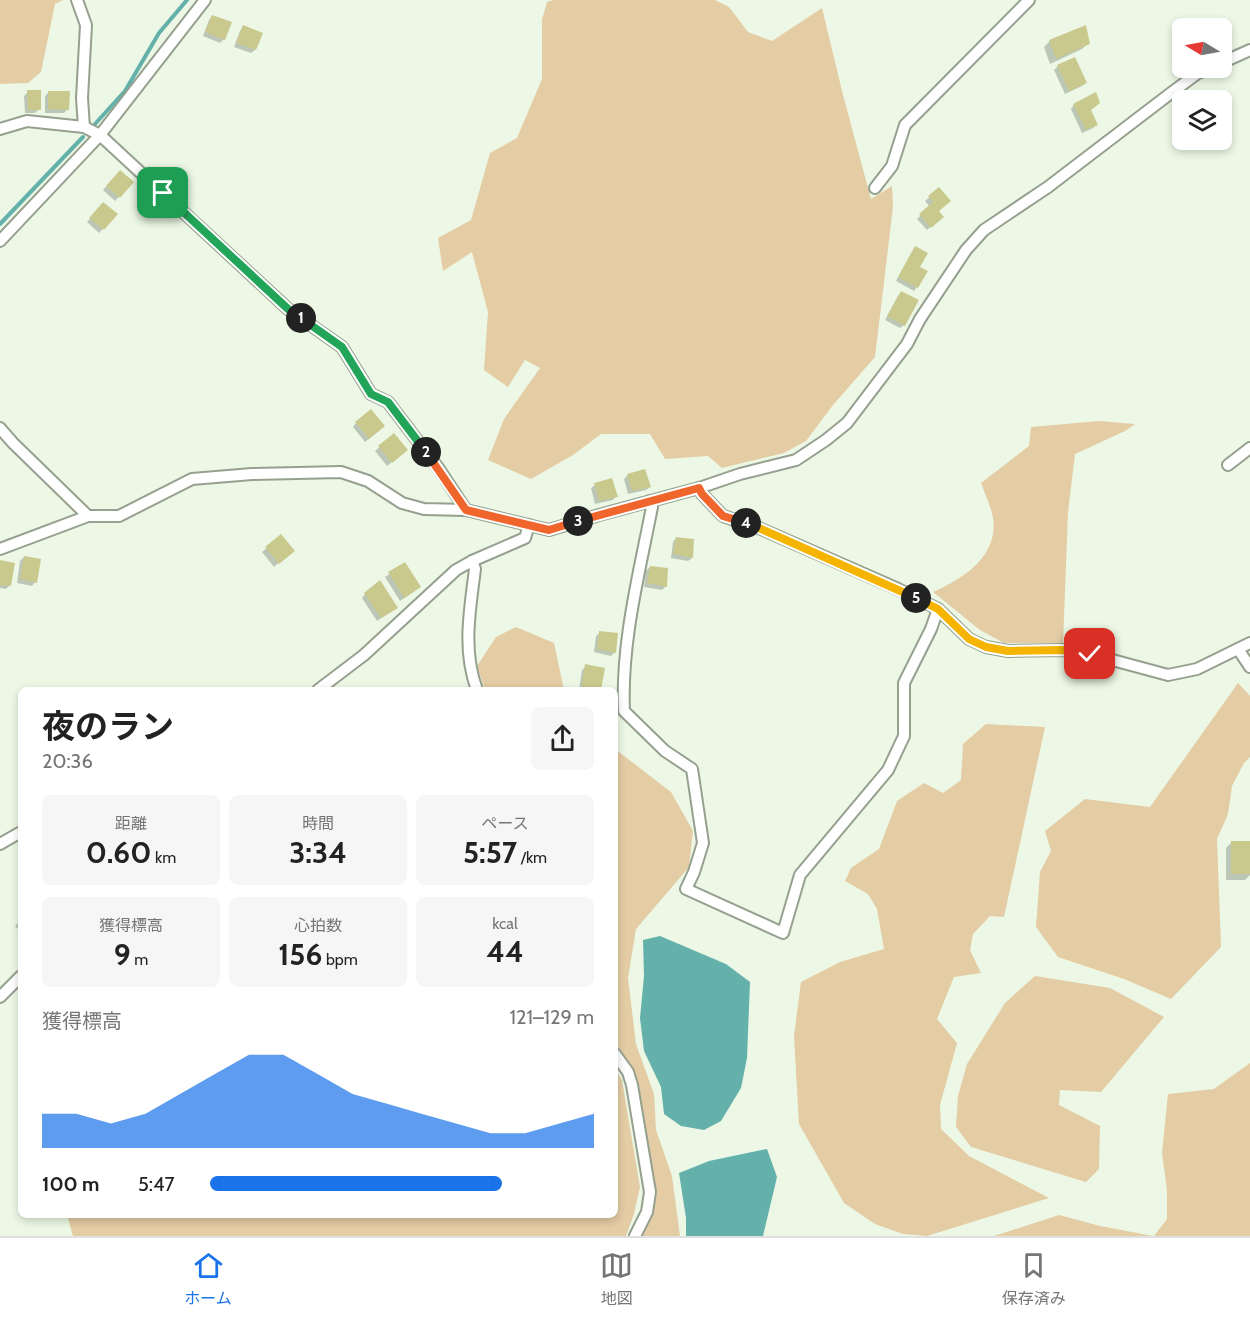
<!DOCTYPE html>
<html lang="ja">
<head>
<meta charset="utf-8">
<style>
	body { margin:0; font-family:Cabin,"Noto Sans JP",sans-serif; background:#f6f6f6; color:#222; height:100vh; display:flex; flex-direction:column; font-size:22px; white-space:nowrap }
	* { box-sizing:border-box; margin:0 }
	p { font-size:20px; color:#767676 }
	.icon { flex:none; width:33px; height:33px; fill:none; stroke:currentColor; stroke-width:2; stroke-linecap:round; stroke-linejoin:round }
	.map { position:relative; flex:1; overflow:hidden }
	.panel { position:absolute; left:18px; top:687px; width:600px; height:531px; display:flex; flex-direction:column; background:#fff; border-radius:9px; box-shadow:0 3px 9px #0003 }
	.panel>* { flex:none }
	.needle { width:39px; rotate:280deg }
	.controls { position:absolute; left:1172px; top:18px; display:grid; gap:12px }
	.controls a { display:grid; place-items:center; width:60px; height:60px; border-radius:9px; background:#fff; box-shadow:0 3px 9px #0003; font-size:30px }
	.pin { position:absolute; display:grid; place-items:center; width:51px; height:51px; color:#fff; margin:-26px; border-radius:12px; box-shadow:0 3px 9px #0006 }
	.km { position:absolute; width:30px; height:30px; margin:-15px; border-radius:50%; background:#222; color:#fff; font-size:16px; line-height:30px; text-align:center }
	.round { display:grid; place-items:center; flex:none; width:63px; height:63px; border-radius:9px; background:#f6f6f6 }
	.head { display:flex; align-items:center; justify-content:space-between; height:102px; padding:0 24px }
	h1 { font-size:33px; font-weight:700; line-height:45px }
	.metrics { display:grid; grid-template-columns:repeat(3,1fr); gap:9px; height:102px; padding:6px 24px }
	.metrics div { display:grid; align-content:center; border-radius:9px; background:#f6f6f6; text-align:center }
	.metrics b { font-size:30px; font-weight:700 }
	.metrics small { font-size:16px; font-weight:400 }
	.metrics p { font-size:16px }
	.chart { height:168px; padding:12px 24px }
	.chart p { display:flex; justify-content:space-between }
	.chart svg { width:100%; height:108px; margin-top:6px; fill:#1a73e8; opacity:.7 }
	ul { padding:0 24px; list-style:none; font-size:20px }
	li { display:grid; grid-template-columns:96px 72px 1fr; align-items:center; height:45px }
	li i { height:15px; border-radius:8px; background:#1a73e8 }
	.menu { display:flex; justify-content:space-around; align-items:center; height:84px; border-top:2px solid #e0e0e0; background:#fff; font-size:16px; color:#767676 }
	.menu a { display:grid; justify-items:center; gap:3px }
	.menu .active { color:#1a73e8 }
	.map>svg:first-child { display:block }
	.green { fill:#e4cca4 }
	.water { fill:#64b1ab }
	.shadow { fill:#0003 }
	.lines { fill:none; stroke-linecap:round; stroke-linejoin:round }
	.stream { stroke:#64b1ab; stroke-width:4 }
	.building { fill:#c9c88d }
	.minor-casing { stroke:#95a08f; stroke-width:14 }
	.minor { stroke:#fff; stroke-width:10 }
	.split-1-casing { stroke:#fff; stroke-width:12 }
	.split-2-casing { stroke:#fff; stroke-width:12 }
	.split-3-casing { stroke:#fff; stroke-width:12 }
	.split-4-casing { stroke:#fff; stroke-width:12 }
	.split-5-casing { stroke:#fff; stroke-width:12 }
	.split-6-casing { stroke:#fff; stroke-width:12 }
	.split-1 { stroke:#22a559; stroke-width:8 }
	.split-2 { stroke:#22a559; stroke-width:8 }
	.split-3 { stroke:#f0652b; stroke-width:8 }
	.split-4 { stroke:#f0652b; stroke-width:8 }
	.split-5 { stroke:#f5b400; stroke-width:8 }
	.split-6 { stroke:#f5b400; stroke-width:8 }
</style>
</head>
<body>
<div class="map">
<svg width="1250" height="1236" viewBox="0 0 1250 1236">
	<rect width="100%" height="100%" fill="#ecf8e5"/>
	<g class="green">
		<polygon points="0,0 63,0 55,4 41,72 28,83 0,84"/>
		<polygon points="553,0 715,0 729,7 748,32 772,41 822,8 843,95 871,199 892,186 893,207 875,357 833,405 806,441 784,453 722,468 708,456 665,459 650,434 601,434 573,455 531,479 488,460 504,419 540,368 525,360 508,387 484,370 488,312 472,252 443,271 438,238 471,220 490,153 517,138 542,79 542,20 547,2"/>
		<path d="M1099,421L1135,424L1125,431L1075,454L1068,512L1063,643H1004L980,630L933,592C963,579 999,556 993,518C991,507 985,494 981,483L1029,446L1031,427Z"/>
		<polygon points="516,627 554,643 564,690 485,690 477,666 496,637"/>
		<polygon points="1238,683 1250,696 1250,757 1244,763 1232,786 1228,814 1217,839 1221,947 1171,999 1124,979 1058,957 1036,927 1040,872 1051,851 1045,831 1085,799 1150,807"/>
		<polygon points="986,724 1045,727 1004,917 990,916 973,934 970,950 981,973 954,977 937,1019 957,1043 940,1105 941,1129 969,1156 1049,1198 927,1236 903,1234 875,1224 844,1203 799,1124 794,1036 801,982 840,962 884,949 877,909 868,894 845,881 851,868 879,849 897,801 924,783 943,793 961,780 963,744"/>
		<polygon points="615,749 671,792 693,831 689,867 636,929 628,978 636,1044 654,1094 656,1130 672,1176 680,1236 642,1236 649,1221 657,1194 633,1069 615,1042 615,973 617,949 615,938"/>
		<polygon points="1035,976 1110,988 1164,1017 1101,1092 1060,1090 1059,1105 1100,1126 1099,1169 1086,1182 971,1147 956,1127 958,1096 967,1064 1005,1003"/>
		<polygon points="1250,1063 1250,1236 1154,1236 1167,1219 1167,1191 1162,1153 1168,1094 1214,1089"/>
		<polygon points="615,1070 622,1080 640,1187 634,1214 626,1236 73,1236 67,1215 615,1215"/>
		<polygon points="1059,1215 1100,1226 1153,1236 994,1236"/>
	</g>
	<g class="water">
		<polygon points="660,936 726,964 750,982 747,1058 741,1088 721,1121 704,1130 681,1126 664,1114 661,1087 644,1051 640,1018 644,976 643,940"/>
		<polygon points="767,1149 777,1177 763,1236 686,1236 686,1218 679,1173 709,1161"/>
	</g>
	<g class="shadow">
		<polygon points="212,16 224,39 220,43 203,36 209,20"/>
		<polygon points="243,27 255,50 251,53 234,47 240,31"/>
		<polygon points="1050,41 1088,43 1082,49 1050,64 1044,47"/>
		<polygon points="1074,59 1085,83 1082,86 1065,94 1054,70 1057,67"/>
		<polygon points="28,92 39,109 35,113 25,113 24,96"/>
		<polygon points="49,92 68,109 64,113 45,113 45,96"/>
		<polygon points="1074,105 1090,110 1096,125 1093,128 1082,133 1071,109"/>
		<polygon points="120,172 132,182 115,201 103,190"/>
		<polygon points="939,189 938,211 942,217 927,230 917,219 930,207 925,201"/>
		<polygon points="104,204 116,214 99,233 87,222"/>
		<polygon points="915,248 918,267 917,287 914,291 896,281 912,252"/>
		<polygon points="902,292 904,325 900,328 885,320 898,296"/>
		<polygon points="356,423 380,430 365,442 353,427"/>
		<polygon points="394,435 402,454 387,466 375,451"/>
		<polygon points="628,475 650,487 646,490 628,494 624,479"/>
		<polygon points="595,485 616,496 613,500 595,504 591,488"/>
		<polygon points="281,536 289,554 274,567 262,552"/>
		<polygon points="676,538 692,558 688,561 671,558 673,542"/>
		<polygon points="24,557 35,582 32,586 17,583 20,561"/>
		<polygon points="0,562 9,586 6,589 0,588"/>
		<polygon points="405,564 415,591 400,601 385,577"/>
		<polygon points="650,567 667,569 665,587 662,590 644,587 646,571"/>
		<polygon points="365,594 392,611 377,621 362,598"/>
		<polygon points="600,633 615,652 611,656 594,652 596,636"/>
		<polygon points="586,666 600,690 579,690 582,670"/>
		<polygon points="1232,842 1250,843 1250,875 1245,880 1226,880 1226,848"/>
		<polygon points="21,920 21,932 15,926"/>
	</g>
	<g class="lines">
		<g class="stream">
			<polyline points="95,124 125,91 159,33 187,0"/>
			<polyline points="0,224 83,137"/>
		</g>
	</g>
	<g class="building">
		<polygon points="212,15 232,22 225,40 205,32"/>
		<polygon points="243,25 263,33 256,50 236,43"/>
		<polygon points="1086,25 1090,44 1056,59 1049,40"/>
		<polygon points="1075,57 1087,83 1069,91 1057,65"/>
		<polygon points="27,90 41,90 41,110 28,110"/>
		<polygon points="48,91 70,91 69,110 48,109"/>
		<polygon points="1096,92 1100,103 1091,110 1098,125 1086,130 1073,104"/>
		<polygon points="120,170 134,182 120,198 106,186"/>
		<polygon points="939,187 951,201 939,211 944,217 931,228 919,214 933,202 928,196"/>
		<polygon points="103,202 118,214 104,230 89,218"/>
		<polygon points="915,246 928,253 920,267 928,271 918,288 898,277"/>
		<polygon points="901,291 919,300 905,326 887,316"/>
		<polygon points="371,409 385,426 369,439 355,422"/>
		<polygon points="394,433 408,450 392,463 378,446"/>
		<polygon points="645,469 651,487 632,491 627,474"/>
		<polygon points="612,478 618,497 599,501 594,483"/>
		<polygon points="281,534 295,551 279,564 265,547"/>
		<polygon points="676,537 694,539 693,558 673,554"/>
		<polygon points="24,556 41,559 37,583 20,579"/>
		<polygon points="0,560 15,563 11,586 0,585"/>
		<polygon points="405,562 421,587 404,598 388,572"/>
		<polygon points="650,566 668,568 667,587 647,583"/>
		<polygon points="380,580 398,608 381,618 364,593"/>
		<polygon points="599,631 618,633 616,653 597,649"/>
		<polygon points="585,664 605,668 601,690 581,690"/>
		<rect x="1231" y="841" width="19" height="33"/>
	</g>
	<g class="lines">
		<g class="minor-casing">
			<g id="minor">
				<polyline points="77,0 86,25 82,98 84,127"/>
				<polyline points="1221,63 1250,50"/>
				<polyline points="0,129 27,121 84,127 100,135 288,309 342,347 371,394 388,402 439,469 466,510"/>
				<polyline points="875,188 892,166 905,125 1029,0"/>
				<polyline points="0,241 100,135 205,0"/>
				<polyline points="0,428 13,443 88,516"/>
				<polyline points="1228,465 1250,448"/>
				<polyline points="699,488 702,494 723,516 759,528 898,589 938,609 969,639 986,647 1008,651 1063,650 1090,654 1168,675 1197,669 1250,643"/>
				<path d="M650,501L652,507C639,574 621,643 624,711L665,751L692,769L703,843L694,872L686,889L783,933L800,875L888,770L904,736V683L931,629L938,609"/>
				<polyline points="0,549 88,516 119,516 192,479 252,474 341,472 368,481 402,503 424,509 466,510 549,530 599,515 699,488 740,474 796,460 826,440 847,423 907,344 920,319 966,250 984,230 1048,187 1171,93 1198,73 1211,68"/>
				<path d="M472,561L475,569C470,610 462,650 477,690"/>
				<polyline points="1238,649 1250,667"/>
				<polyline points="318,690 364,655 456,570 472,561 525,538 529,525"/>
				<polyline points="0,844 21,832"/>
				<polyline points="0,997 21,976"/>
				<polyline points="615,1054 628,1072 632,1085 650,1192 647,1212 635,1236"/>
			</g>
		</g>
		<use href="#minor" class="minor"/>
	</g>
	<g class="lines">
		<g class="split-1-casing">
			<polyline id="split-1" points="163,193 288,309 301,318"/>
		</g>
		<g class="split-2-casing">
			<polyline id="split-2" points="301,318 342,347 371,394 388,402 426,452"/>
		</g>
		<g class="split-3-casing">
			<polyline id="split-3" points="426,452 466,510 549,530 578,521"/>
		</g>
		<g class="split-4-casing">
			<polyline id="split-4" points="578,521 699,488 702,494 723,516 746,523"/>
		</g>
		<g class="split-5-casing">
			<polyline id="split-5" points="746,523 759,528 916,598"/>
		</g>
		<g class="split-6-casing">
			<polyline id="split-6" points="916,598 938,609 969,639 986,647 1008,651 1063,650 1090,654"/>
		</g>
		<use href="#split-1" class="split-1"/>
		<use href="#split-2" class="split-2"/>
		<use href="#split-3" class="split-3"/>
		<use href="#split-4" class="split-4"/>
		<use href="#split-5" class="split-5"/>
		<use href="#split-6" class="split-6"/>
	</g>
</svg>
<div class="controls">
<a><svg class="needle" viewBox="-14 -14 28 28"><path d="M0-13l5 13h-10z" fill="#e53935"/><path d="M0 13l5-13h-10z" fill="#767676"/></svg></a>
<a><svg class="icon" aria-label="layers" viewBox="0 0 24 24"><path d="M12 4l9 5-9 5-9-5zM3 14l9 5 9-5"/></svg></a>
</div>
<div class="pin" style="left:163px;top:193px;background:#1e9e55"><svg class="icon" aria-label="arrive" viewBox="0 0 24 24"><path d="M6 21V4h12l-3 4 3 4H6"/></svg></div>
<div class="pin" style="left:1090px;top:654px;background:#d93025"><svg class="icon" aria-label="check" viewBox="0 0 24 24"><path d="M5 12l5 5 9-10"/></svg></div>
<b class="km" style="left:301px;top:318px">1</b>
<b class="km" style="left:426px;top:452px">2</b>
<b class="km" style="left:578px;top:521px">3</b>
<b class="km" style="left:746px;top:523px">4</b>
<b class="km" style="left:916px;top:598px">5</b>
<section class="panel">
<div class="head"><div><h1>夜のラン</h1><p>20:36</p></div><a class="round"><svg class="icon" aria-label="share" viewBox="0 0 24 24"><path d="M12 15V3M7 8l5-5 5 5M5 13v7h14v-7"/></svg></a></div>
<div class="metrics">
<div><p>距離</p><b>0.60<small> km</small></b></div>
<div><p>時間</p><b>3:34</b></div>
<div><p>ペース</p><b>5:57<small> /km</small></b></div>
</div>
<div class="metrics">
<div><p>獲得標高</p><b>9<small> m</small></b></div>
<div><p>心拍数</p><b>156<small> bpm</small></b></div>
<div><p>kcal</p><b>44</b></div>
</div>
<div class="chart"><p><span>獲得標高</span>121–129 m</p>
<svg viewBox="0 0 160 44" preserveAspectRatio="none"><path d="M0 44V30L10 30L20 34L30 30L40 22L50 14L60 6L70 6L80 14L90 22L100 26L110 30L120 34L130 38L140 38L150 34L160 30V44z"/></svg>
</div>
<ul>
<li><b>100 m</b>5:47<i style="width:76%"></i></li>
</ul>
</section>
</div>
<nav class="menu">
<a class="active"><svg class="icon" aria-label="home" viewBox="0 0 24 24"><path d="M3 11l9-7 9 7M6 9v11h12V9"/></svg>ホーム</a>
<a><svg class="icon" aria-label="map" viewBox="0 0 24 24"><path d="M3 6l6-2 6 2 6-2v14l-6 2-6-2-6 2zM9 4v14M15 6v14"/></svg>地図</a>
<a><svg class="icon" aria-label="saved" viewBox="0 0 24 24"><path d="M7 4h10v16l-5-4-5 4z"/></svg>保存済み</a>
</nav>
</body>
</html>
